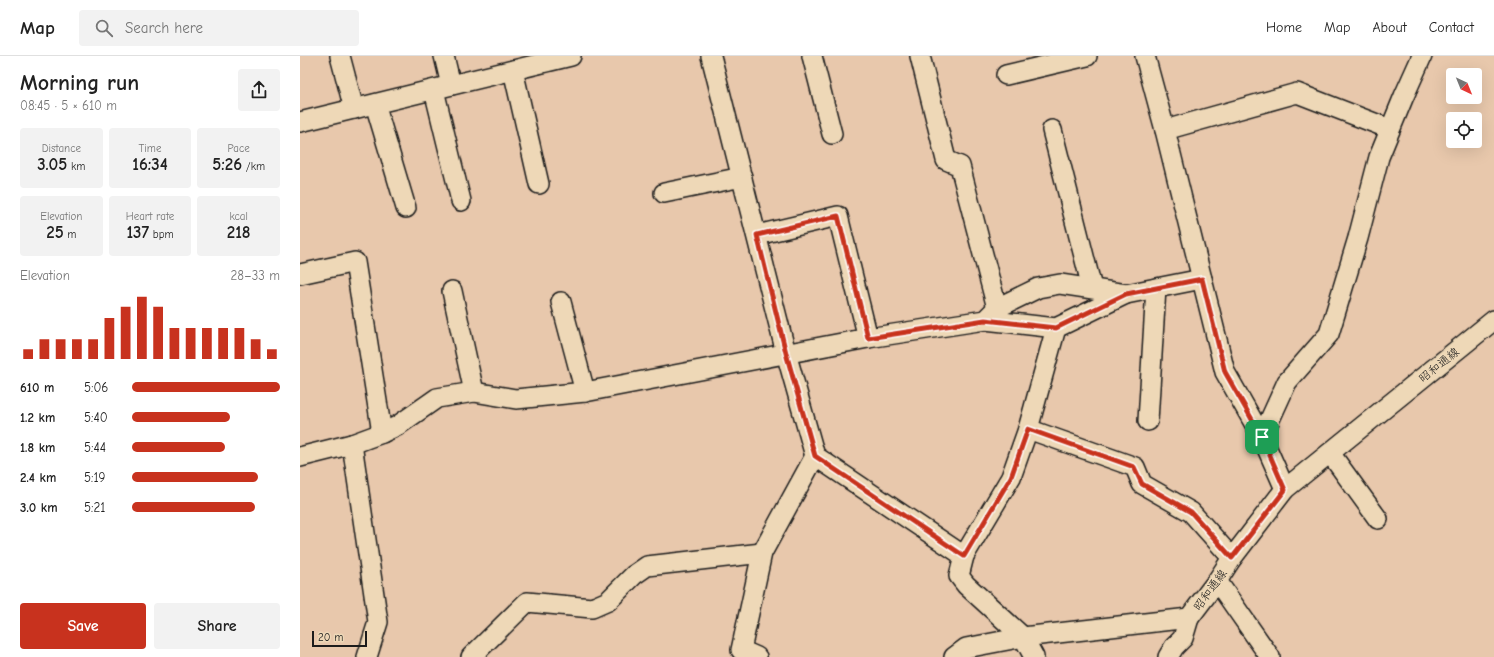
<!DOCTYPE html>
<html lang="en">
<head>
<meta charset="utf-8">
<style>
	body { margin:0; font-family:"Comic Neue","Klee One",sans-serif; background:#f2f2f2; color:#222; height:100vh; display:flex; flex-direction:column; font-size:15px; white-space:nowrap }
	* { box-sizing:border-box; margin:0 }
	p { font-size:13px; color:#767676 }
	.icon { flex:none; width:22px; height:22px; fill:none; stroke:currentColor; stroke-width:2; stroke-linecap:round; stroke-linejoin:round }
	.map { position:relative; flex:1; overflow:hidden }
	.drawer { display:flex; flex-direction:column; background:#fff; width:300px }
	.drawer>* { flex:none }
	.needle { width:26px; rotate:137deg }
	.controls { position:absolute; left:1146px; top:12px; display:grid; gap:8px }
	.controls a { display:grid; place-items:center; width:36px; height:36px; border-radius:4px; background:#fff; box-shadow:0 4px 16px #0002; font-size:20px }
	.scale { position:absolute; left:12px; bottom:10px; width:55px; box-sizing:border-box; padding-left:4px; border:2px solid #1c1c1c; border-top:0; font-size:11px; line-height:14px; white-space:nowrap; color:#1c1c1c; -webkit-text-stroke:3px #eed8b7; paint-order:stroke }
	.pin { position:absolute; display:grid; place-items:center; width:34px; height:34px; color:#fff; margin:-17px; border-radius:8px; box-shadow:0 2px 6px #0006 }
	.round { display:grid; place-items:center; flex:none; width:42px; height:42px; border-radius:4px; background:#f2f2f2 }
	.summary { display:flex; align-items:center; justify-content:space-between; height:68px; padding:0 20px }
	h1 { font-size:22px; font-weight:800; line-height:30px }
	.stats { display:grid; grid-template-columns:repeat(3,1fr); gap:6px; height:68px; padding:4px 20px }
	.stats div { display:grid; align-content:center; border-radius:4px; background:#f2f2f2; text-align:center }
	.stats b { font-size:17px; font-weight:800 }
	.stats small { font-size:11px; font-weight:400 }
	.stats p { font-size:11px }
	.chart { height:112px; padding:8px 20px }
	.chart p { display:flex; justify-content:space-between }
	.chart svg { width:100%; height:72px; margin-top:4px; stroke:#c8321e; stroke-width:6 }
	.cta { display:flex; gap:8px; margin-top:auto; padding:8px 20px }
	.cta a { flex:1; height:46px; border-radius:4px; background:#c8321e; color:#fff; font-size:16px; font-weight:800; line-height:46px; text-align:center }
	.cta a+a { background:#f2f2f2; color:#222 }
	ul { padding:0 20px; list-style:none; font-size:13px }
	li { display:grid; grid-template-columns:64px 48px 1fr; align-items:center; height:30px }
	li i { height:10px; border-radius:5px; background:#c8321e }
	header { display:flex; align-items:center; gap:24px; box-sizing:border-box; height:56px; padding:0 20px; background:#fff; border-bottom:1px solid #e0e0e0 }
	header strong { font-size:19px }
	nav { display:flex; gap:22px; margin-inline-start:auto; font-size:14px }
	.search { width:280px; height:36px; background:#f2f2f2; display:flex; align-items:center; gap:10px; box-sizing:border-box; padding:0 14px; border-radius:4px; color:#767676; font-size:15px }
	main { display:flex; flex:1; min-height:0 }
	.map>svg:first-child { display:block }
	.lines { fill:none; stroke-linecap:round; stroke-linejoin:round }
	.minor-casing { stroke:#1c1c1c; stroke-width:22 }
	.minor { stroke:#eed8b7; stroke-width:19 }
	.route-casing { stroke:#fff; stroke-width:8 }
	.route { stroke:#c8321e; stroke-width:5 }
	.labels { text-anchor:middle; stroke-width:3.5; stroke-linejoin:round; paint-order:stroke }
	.street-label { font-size:12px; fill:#1c1c1c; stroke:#eed8b7 }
</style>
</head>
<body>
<header>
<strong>Map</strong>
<div class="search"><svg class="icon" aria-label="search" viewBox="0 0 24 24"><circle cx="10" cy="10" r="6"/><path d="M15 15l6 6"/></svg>Search here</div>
<nav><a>Home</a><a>Map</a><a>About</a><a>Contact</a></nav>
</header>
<main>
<section class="drawer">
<div class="summary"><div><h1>Morning run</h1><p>08:45 · 5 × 610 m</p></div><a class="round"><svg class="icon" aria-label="share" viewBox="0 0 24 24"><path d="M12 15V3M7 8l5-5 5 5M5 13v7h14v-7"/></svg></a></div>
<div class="stats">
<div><p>Distance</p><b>3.05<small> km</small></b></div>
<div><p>Time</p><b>16:34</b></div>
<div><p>Pace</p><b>5:26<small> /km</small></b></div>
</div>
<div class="stats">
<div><p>Elevation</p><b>25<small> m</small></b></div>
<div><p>Heart rate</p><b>137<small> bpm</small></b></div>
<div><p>kcal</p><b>218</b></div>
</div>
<div class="chart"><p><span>Elevation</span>28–33 m</p>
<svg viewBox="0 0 160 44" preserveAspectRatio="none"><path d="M5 44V38M15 44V32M25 44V32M35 44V32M45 44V32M55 44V19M65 44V12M75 44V6M85 44V12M95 44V25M105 44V25M115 44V25M125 44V25M135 44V25M145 44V32M155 44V38"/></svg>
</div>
<ul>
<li><b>610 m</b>5:06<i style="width:100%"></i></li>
<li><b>1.2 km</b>5:40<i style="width:66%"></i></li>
<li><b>1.8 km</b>5:44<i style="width:63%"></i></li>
<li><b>2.4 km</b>5:19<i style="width:85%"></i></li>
<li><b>3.0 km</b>5:21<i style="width:83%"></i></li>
</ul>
<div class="cta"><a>Save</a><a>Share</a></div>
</section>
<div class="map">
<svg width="1194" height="601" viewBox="0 0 1194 601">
	<rect width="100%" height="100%" fill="#e8c8ac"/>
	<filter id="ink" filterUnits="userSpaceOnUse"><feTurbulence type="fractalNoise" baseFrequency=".025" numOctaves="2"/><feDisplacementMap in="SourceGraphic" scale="8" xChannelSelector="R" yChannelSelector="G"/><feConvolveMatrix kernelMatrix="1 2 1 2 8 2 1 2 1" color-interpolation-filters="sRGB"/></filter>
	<g filter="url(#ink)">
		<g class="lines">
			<g class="minor-casing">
				<g id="minor">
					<polyline points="40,0 54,53"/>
					<polyline points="144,0 151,29"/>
					<polyline points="411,0 486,297 515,400 664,500 659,520 666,529 723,581 734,601"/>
					<polyline points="512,0 532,78"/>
					<polyline points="620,0 646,104 660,110 697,252"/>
					<polyline points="845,0 865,74 925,316 962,381 985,433"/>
					<polyline points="213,14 239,128"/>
					<polyline points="706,19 787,0"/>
					<polyline points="134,34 161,145"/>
					<polyline points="75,48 106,152"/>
					<polyline points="0,66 271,0"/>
					<polyline points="752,74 792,232"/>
					<polyline points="865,74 997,37 1090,73"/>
					<polyline points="364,137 442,121"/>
					<polyline points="457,179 538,160 568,282"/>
					<polyline points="0,218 55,206 82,377"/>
					<polyline points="152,235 174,336"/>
					<polyline points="261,246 285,336"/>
					<polyline points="685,264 756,272 826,238"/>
					<polyline points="848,365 856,232"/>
					<polyline points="728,373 835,411 842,428 891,456 932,502"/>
					<polyline points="962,381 987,326 1029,278 1058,182 1079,101 1104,40 1122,0"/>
					<polyline points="52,388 78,566 67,601"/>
					<polyline points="1030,397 1078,463"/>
					<polyline points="0,401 52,388 82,377 97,370 137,342 174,336 216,343 285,336 568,282 685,264 697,252 738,232 760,228 826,238 902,223"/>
					<polyline points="664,500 711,421 728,373 756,272"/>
					<polyline points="917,525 970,601"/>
					<polyline points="171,601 227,546 292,552 308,545 334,519 347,510 462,497"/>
					<polyline points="457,601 441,594 462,497 515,400"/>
					<polyline points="654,601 666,592 723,581 889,562 917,525 932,502 985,433 1194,264"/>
					<polyline points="868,601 874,591 883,582 889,562"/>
				</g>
			</g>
			<use href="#minor" class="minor"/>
		</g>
	</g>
	<g class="lines" filter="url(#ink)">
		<g class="route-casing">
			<polygon id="route" points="538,160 568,282 685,264 756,272 826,238 902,223 925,316 962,381 985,434 932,502 891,456 842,428 834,411 728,373 711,421 664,500 515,400 486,297 457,179"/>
		</g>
		<use href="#route" class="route"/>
	</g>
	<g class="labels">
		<g class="street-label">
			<text transform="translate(1139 309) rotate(-39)" y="4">昭和通線</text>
			<text transform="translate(910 534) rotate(-54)" y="4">昭和通線</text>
		</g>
	</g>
</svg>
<div class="controls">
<a><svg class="needle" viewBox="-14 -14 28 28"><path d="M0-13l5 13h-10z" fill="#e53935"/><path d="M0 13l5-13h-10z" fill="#767676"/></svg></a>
<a><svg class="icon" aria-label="locate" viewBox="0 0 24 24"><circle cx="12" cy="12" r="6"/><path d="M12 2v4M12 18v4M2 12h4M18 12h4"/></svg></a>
</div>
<div class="scale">20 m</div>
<div class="pin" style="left:962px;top:381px;background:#1e9e55"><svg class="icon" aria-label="arrive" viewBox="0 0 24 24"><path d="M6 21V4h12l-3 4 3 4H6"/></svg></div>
</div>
</main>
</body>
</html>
